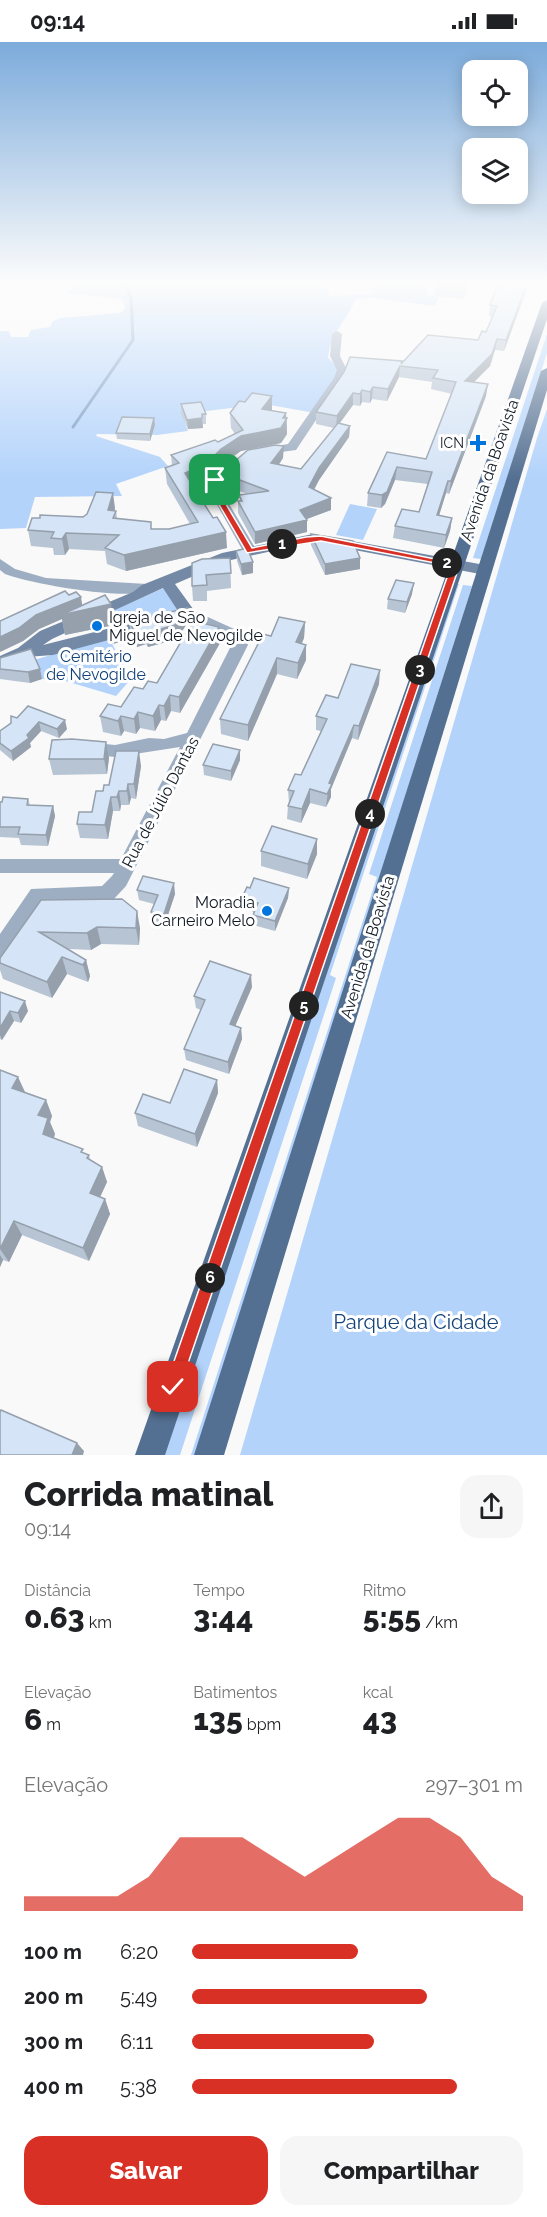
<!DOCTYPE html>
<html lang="pt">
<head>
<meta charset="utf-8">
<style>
	body { margin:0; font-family:Raleway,sans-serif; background:#f6f6f6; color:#202124; height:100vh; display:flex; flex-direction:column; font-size:22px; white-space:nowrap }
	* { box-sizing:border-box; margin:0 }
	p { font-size:20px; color:#757577 }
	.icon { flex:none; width:33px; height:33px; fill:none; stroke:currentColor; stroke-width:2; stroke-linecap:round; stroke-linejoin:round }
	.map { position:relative; height:1413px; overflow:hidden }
	.panel { display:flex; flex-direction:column; background:#fff; flex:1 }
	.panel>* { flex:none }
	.fabs { position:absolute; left:462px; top:18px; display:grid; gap:12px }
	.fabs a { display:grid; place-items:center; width:66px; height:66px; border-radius:12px; background:#fff; box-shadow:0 3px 15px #0003; font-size:30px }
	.pin { position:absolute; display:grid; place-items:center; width:51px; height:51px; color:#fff; margin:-26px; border-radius:12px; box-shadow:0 3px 9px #0006 }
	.km { position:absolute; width:30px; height:30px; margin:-15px; border-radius:50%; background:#222; color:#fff; font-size:16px; line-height:30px; text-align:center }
	.round { display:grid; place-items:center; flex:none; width:63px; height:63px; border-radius:18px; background:#f6f6f6 }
	.summary { display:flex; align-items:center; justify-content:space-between; height:102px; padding:0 24px }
	h1 { font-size:33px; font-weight:800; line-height:45px }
	.metrics { display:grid; grid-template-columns:repeat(3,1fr); gap:9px; height:102px; padding:6px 24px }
	.metrics div { display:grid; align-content:center }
	.metrics b { font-size:30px; font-weight:800 }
	.metrics small { font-size:16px; font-weight:400 }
	.metrics p { font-size:16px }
	.chart { height:168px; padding:12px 24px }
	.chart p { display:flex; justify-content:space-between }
	.chart svg { width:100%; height:108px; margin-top:6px; fill:#d93025; opacity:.7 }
	.cta { display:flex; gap:12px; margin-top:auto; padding:12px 24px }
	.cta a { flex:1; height:69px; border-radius:18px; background:#d93025; color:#fff; font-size:24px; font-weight:800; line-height:69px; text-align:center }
	.cta a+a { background:#f6f6f6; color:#202124 }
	ul { padding:0 24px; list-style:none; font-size:20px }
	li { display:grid; grid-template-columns:96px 72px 1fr; align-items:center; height:45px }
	li i { height:15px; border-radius:8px; background:#d93025 }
	.status { display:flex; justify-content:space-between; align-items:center; height:42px; padding:0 30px; background:#fff; direction:ltr }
	.status svg { height:16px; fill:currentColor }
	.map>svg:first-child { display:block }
	.green { fill:#b3d3fb }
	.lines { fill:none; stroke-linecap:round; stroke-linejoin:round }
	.stream { stroke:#7a9dc7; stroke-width:3 }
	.street { fill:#9eaec2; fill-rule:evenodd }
	.secondary { fill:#7389a6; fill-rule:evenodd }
	.primary { fill:#536f91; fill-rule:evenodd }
	.wall { fill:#b7c4d4 }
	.shaded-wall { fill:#95a0ac }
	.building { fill:#d5e4f6; stroke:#95a0ac; stroke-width:1.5 }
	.route { fill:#d93025; stroke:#fff; stroke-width:1.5 }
	.poi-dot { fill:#0175dc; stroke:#fff; stroke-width:2 }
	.labels { text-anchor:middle; stroke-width:6; stroke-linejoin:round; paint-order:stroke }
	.far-poi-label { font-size:14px; fill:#101923; stroke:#fff; text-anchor:end }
	.street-label { font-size:16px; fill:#101923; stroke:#fff }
	.poi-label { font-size:16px; fill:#101923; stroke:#fff; text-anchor:start }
	.park-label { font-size:16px; fill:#124278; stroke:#fff }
	.near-park-label { font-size:20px; fill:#124278; stroke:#fff }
</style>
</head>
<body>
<div class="status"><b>09:14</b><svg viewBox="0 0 49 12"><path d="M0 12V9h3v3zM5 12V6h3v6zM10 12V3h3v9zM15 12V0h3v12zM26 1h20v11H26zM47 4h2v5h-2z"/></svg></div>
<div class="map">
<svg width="547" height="1413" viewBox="0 0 547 1413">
	<rect width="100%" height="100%" fill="#f9f9f9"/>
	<g class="green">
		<path d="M74,239H324L330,254L372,252L374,239H427V253L439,255L435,264L372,256L356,257C346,279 331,291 328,316L340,327L315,371L264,362L182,372L188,389L157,393L97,392L96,394L160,415L168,424L116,442L122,454L35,455L26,486L0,487V289H9L11,295H28L31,288L50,285L53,279L61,276L120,271L125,266L122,257L68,251Z"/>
		<polygon points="547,292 547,311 481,517 473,516"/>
		<polygon points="547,367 547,1413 240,1413 537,396"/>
		<polygon points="350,462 377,467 363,498 336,493"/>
		<polygon points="457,542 459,542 330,933 336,936 180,1413 163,1413"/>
		<polygon points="463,543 472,544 196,1413 191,1413 377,835 369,832"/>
		<polygon points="166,545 184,569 117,588 107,571"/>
		<polygon points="109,596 131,637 116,654 62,638 42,637 34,618"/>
	</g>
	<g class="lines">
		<polyline class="stream" points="73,385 133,298 131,255 123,239"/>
		<g class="street">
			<polygon points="337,289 342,292 340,314 347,328 344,336 296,408 259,413 259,407 288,402 334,336 337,328 330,314 332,292"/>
			<polygon points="240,415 244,416 244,422 225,434 219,445 257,509 250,513 243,509 207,445 216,429"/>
			<path d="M0,517L15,527L46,536L147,542L154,546C139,562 27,541 5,532L0,528Z"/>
			<polygon points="188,566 243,591 248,603 126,844 113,858 106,860 43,861 7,914 0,917 0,892 31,847 102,844 112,834 114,831 0,831 0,817 121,817 180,705 115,715 86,712 78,706 86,700 115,703 149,696 164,697 187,691 234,598 183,574 181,571"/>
		</g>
		<path class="secondary" d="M313,492L485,523L492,528L485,533L313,500L231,518L175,542L196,571L194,575L53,613L26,615L0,626V614L18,606L40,589L133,550L142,543L222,511ZM163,546L178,569L43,603L52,597Z"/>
		<g class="primary">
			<polygon points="547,258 547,277 165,1413 135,1413 542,261"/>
			<polygon points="547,326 547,348 224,1413 194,1413 541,329"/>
		</g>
	</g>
	<g class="wall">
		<polygon points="469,239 464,257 434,254 436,240"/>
		<polygon points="525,252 504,309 495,308 490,324 474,340 486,354 449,452 446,451 439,474 452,476 450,489 444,506 393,496 395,484 419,470 428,442 395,438 385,462 381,466 367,464 368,451 387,410 426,417 452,352 431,347 432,340 399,335 387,359 372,357 370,361 362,360 360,364 353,363 340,381 350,384 349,395 319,438 314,448 331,468 306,477 307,490 255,502 238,471 238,459 240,459 239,453 247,452 222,442 221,431 283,416 279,423 301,427 334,386 316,382 316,370 402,321 478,298 486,290 493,275 489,274 490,263"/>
		<polygon points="272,354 272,369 287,376 287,392 281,401 241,409 221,423 207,438 193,444 227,506 126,529 107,522 105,509 69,507 65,513 54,513 53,506 31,504 28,488 115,466 115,469 116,469 117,476 152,487 169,487 190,482 167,442 165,426 172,424 171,413 218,400 235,392 231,386 230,371 245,360"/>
		<polygon points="181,362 206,372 206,382 203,382 203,386 188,387 181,372"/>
		<polygon points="155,383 150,399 117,397 116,391"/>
		<polygon points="311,492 360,516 360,527 325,533 311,503"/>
		<polygon points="236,509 253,520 253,531 242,533 237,519"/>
		<polygon points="230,516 231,546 207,549 207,559 193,559 192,544"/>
		<polygon points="412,552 405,571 387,567 388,557"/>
		<polygon points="69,553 82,564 114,582 122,584 125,599 112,602 111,600 109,584 65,593 62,577 39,587 23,599 0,610"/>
		<polygon points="129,580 188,580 177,597 148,605 146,602 137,605 131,594"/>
		<polygon points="305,580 304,596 302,601 306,618 297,637 277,632 248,699 221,692 220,677 271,594"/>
		<polygon points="219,585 220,601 180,671 171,669 166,679 161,678 155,689 140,686 136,692 124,689 121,694 103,690 100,674 121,665 143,647 157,641"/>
		<polygon points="0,616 42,637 30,641 0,637"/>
		<polygon points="379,642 358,698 352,696 331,747 331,755 326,765 310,761 301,781 287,777 288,764 289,761 288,748 301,733 321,689 316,688 316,674 338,656"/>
		<polygon points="28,664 67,687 59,696 41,689 30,701 31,705 13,719 0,708 0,689 11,681"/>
		<polygon points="106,700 109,716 107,732 53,733 49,717"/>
		<polygon points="240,708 240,718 231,739 204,733 203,723"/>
		<polygon points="141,724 136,757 131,756 129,763 121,763 120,769 113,769 108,797 80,796 77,782 92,770 103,749 109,743"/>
		<polygon points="28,757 30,763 53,764 55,774 48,804 21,803 19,796 0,795 0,760"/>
		<polygon points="317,797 317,812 307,837 261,824 261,809"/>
		<polygon points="250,846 289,846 288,856 275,889 253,883 253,873 254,870 242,866 242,856"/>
		<polygon points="137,848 175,852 165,882 153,880 151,870 154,862 139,858"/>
		<polygon points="41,858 140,886 139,903 101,902 91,908 69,907 86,918 90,934 88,940 67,932 52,956 3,937 0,928 0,916"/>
		<polygon points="252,945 235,984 241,986 242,997 229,1032 186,1018 184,1007 201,968 196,966 194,954"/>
		<polygon points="0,950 28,969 21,981 14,979 2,998 0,997"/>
		<polygon points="0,1028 25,1050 46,1058 52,1074 50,1080 55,1092 54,1096 89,1113 90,1118 102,1125 107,1140 100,1155 105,1157 110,1172 89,1219 22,1193 9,1220 3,1218 0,1225"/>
		<polygon points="217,1038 218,1051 197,1105 138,1084 135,1071 170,1061"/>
	</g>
	<g class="shaded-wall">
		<polygon points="527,241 525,252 504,309 506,298"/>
		<polygon points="497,297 495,308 490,324 464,350 465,339"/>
		<polygon points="400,324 399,335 387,359 388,347"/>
		<polygon points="488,342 486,354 449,452 451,439"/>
		<polygon points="373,345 372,357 370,361 370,350"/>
		<polygon points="362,348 362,360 360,364 360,352"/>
		<polygon points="353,351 353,363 336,386 337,374"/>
		<polygon points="272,354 272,369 262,367"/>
		<polygon points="286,371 287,392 281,401 241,409 221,423 207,438 186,447 185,431 241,394 283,376"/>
		<polygon points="154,376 155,383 150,399 150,392"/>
		<polygon points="202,376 203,386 188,387 187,378"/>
		<polygon points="350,384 349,395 319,438 309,457 309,445 319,426"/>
		<polygon points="284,404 283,416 271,433 271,421"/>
		<polygon points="397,425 395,438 385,462 381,466 382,453"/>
		<polygon points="448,439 446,451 435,486 437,473"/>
		<polygon points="113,451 115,466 110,484 108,468"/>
		<polygon points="331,456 331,468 299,480 300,468"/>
		<polygon points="452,476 450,489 444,506 446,493"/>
		<polygon points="307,478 307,490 255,502 255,490"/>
		<polygon points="226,490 227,506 126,529 124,513"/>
		<polygon points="66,491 69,507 65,513 62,497"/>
		<polygon points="360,516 360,527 325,533 325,522"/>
		<polygon points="253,520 253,531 242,533 241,522"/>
		<polygon points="414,541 412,552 405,571 407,560"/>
		<polygon points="81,555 83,568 111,562 114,583 65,593 62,577 39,587 23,599 0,610 0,595 36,573"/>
		<polygon points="187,566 188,580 177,597 148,605 146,591"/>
		<polygon points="305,580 304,596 295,616 296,600"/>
		<polygon points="122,584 125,599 112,602 110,586"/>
		<polygon points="219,585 220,601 180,671 179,655"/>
		<polygon points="144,588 146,602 137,605 135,590"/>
		<polygon points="306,603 306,618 297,637 298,621"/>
		<polygon points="277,616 277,632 248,699 248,683"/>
		<polygon points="40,627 42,637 30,641 28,630"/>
		<polygon points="380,628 379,642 358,698 359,684"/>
		<polygon points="170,653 171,669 166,679 164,664"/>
		<polygon points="159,663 161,678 155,689 153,674"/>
		<polygon points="138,670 140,686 136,692 134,677"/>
		<polygon points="121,674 124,689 121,694 118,679"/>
		<polygon points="65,678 67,687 59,696 57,687"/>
		<polygon points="39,680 41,689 30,701 31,705 13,719 11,709"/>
		<polygon points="354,683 352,696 331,747 331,755 326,765 329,741"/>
		<polygon points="106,700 109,716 107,732 104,717"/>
		<polygon points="240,708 240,718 231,739 231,729"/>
		<polygon points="139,709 141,724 136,757 134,742"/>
		<polygon points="128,742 131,756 129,763 127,749"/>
		<polygon points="310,747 310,761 301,781 302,767"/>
		<polygon points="119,749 121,763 120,769 117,755"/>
		<polygon points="111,755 113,769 108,797 105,783"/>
		<polygon points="53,764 55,774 48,804 46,793"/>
		<polygon points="317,797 317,812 307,837 308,822"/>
		<polygon points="174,841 175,852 165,882 164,872"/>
		<polygon points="289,846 288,856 275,889 275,879"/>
		<polygon points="137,869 140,886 139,903 136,886"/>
		<polygon points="97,885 101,902 91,908 87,891"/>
		<polygon points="62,915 67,932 52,956 47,940"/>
		<polygon points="86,918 90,934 88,940 83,923"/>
		<polygon points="251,933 252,945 231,994 230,982"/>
		<polygon points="25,959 28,969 21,981 18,971"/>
		<polygon points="10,969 14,979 2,998 0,993 0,986"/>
		<polygon points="241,986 242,997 229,1032 228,1020"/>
		<polygon points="18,1035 26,1052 12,1046"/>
		<polygon points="217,1038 218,1051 197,1105 195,1092"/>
		<polygon points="46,1058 52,1074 50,1080 55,1092 49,1108 43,1092 38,1073"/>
		<polygon points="102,1125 107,1140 95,1166 90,1151"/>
		<polygon points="105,1157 110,1172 89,1219 83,1206"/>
		<polygon points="14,1179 22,1193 9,1220 0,1207"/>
		<polygon points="0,1213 3,1218 0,1225"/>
		<polygon points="77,1401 84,1409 83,1413 72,1413"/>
	</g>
	<g class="building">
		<polygon points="437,239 468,239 466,243 436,240"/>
		<polygon points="499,239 517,239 527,241 506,298 497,297 492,312 465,339 488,342 451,439 448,439 437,473 452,476 446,493 395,484 402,467 419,470 432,430 397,425 387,450 382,453 368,451 387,410 426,417 456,340 433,336 438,328 400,324 388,347 373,345 370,350 362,348 360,352 353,351 337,374 316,370 344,330 350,315 402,319 401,322 428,293 478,298 482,289 486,290 497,264 490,263"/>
		<polygon points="252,351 272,354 262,367 286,371 283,376 287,376 281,386 241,394 221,407 206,422 185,431 213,476 217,475 226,490 124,513 105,506 119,493 66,491 62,497 51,496 54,490 28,488 32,476 40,476 40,473 83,475 87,472 96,450 113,451 108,468 116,469 113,476 151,480 151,487 169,487 198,480 165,426 179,421 171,413 215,398 218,400 243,388 230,371 239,359 245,360"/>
		<polygon points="201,360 206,372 202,372 202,376 187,378 181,362"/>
		<polygon points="122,375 154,376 150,392 116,391"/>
		<polygon points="338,381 350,384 319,426 309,445 331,456 300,468 307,478 255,490 238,459 242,459 239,453 269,449 221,431 248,408 275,403 284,404 271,421 301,427"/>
		<polygon points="311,492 353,499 360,516 325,522"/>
		<polygon points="247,506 253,520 241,522 236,509"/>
		<polygon points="230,516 231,531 206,533 207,543 192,544 192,521 202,517"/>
		<polygon points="396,538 414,541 407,560 388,557"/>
		<polygon points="65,549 69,553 76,550 81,555 36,573 19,586 0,595 0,579"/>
		<polygon points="105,553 111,562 61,573"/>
		<polygon points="187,566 175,583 146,591 144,588 135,590 129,580"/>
		<polygon points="279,575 305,580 296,600 306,603 298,621 277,616 248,683 220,677 263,592 271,594"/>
		<polygon points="193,579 219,585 179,655 170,653 164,664 159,663 153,674 138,670 134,677 121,674 118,679 100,674 108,662 121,665 134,645 143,647 148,639 157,641"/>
		<polygon points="121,581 122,584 110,586 109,584"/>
		<polygon points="31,607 40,627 28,630 0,627 0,616"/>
		<polygon points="351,622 380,628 359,684 354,683 329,741 332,742 327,752 310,747 302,767 288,764 294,749 288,748 295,732 301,733 327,677 316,674 326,653 338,656"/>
		<polygon points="28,664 65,678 57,687 39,680 27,693 29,696 11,709 0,701 0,689 11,681 11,674 17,676"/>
		<polygon points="72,697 106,700 104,717 49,717 52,698"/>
		<polygon points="213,702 240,708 231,729 203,723"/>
		<polygon points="116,709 139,709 134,742 128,742 127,749 119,749 117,755 111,755 105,783 77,782 79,770 92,770 96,749 103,749 104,743 109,743"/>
		<polygon points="3,755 28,757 27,763 53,764 46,793 18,792 20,785 0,785 0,760 2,760"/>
		<polygon points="272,784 317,797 308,822 261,809"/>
		<polygon points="143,834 174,841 164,872 151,870 158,853 137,848"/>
		<polygon points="254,836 289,846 275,879 253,873 258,861 242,856 247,845 250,846"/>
		<polygon points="122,857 137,869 136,886 97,885 87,891 39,890 86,918 83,923 62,915 47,940 0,921 0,916 41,858"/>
		<polygon points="210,919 251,933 230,982 241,986 228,1020 184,1007 205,958 194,954"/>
		<polygon points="0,950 25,959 18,971 10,969 0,986"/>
		<polygon points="184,1027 217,1038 195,1092 135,1071 143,1052 170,1061"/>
		<polygon points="0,1028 18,1035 12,1046 46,1058 38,1073 48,1076 43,1092 83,1107 81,1110 89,1113 87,1116 102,1125 90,1151 105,1157 83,1206 14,1179 0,1207"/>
		<polygon points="1,1368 77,1401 72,1413 0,1413 0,1370"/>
	</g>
	<linearGradient id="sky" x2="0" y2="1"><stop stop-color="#7cabdb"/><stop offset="0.55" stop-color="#fcfcfc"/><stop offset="1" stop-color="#fcfcfc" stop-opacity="0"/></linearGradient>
	<rect width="547" height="437" fill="url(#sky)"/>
	<polygon class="route" points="215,436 218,438 217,447 252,506 306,495 321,494 460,522 180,1345 178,1350 173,1353 167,1350 165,1345 451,524 321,499 247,511 210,447 211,438"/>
	<g class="poi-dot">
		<path d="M475 392h6v6h6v6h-6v6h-6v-6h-6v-6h6z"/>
		<circle cx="97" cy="584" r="6"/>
		<circle cx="267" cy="869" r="6"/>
	</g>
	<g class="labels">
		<g class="far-poi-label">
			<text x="464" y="406">ICN</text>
		</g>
		<g class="street-label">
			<text transform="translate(489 428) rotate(-71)" y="6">Avenida da Boavista</text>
			<text transform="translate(160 760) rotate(-62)" y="6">Rua de Júlio Dantas</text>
			<text transform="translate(367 905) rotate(-73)" y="6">Avenida da Boavista</text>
		</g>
		<g class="poi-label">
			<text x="109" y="581">Igreja de São<tspan x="109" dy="18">Miguel de Nevogilde</tspan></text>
			<text x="255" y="866" text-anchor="end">Moradia<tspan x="255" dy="18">Carneiro Melo</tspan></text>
		</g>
		<g class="park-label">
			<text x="96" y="620">Cemitério<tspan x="96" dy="18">de Nevogilde</tspan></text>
		</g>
		<g class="near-park-label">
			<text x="416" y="1287">Parque da Cidade</text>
		</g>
	</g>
</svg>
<div class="fabs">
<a><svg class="icon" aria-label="locate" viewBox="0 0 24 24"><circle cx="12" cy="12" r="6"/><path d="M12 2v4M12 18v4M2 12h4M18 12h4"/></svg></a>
<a><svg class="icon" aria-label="layers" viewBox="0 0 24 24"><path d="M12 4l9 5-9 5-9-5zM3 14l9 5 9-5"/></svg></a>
</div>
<div class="pin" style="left:215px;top:438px;background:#1e9e55"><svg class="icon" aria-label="arrive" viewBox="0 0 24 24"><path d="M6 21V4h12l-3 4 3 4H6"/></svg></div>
<div class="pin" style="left:173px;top:1345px;background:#d93025"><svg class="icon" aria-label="check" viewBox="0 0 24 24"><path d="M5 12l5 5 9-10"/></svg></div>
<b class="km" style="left:282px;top:502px">1</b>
<b class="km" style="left:447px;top:521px">2</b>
<b class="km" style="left:420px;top:628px">3</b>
<b class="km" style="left:370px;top:772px">4</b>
<b class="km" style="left:304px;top:964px">5</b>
<b class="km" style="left:210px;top:1236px">6</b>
</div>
<section class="panel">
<div class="summary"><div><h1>Corrida matinal</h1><p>09:14</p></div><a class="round"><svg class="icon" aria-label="share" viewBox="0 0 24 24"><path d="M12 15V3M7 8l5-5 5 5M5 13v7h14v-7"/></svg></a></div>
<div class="metrics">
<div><p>Distância</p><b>0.63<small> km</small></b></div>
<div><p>Tempo</p><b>3:44</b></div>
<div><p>Ritmo</p><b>5:55<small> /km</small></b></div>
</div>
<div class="metrics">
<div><p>Elevação</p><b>6<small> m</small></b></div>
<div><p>Batimentos</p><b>135<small> bpm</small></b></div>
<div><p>kcal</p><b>43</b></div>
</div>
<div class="chart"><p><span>Elevação</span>297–301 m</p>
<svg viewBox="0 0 160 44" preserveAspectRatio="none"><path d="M0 44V38L10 38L20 38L30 38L40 30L50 14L60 14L70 14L80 22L90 30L100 22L110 14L120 6L130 6L140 14L150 30L160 38V44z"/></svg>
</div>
<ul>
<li><b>100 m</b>6:20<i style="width:50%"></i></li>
<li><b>200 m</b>5:49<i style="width:71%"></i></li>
<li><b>300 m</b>6:11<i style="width:55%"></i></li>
<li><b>400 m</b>5:38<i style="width:80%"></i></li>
</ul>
<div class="cta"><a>Salvar</a><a>Compartilhar</a></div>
</section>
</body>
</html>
